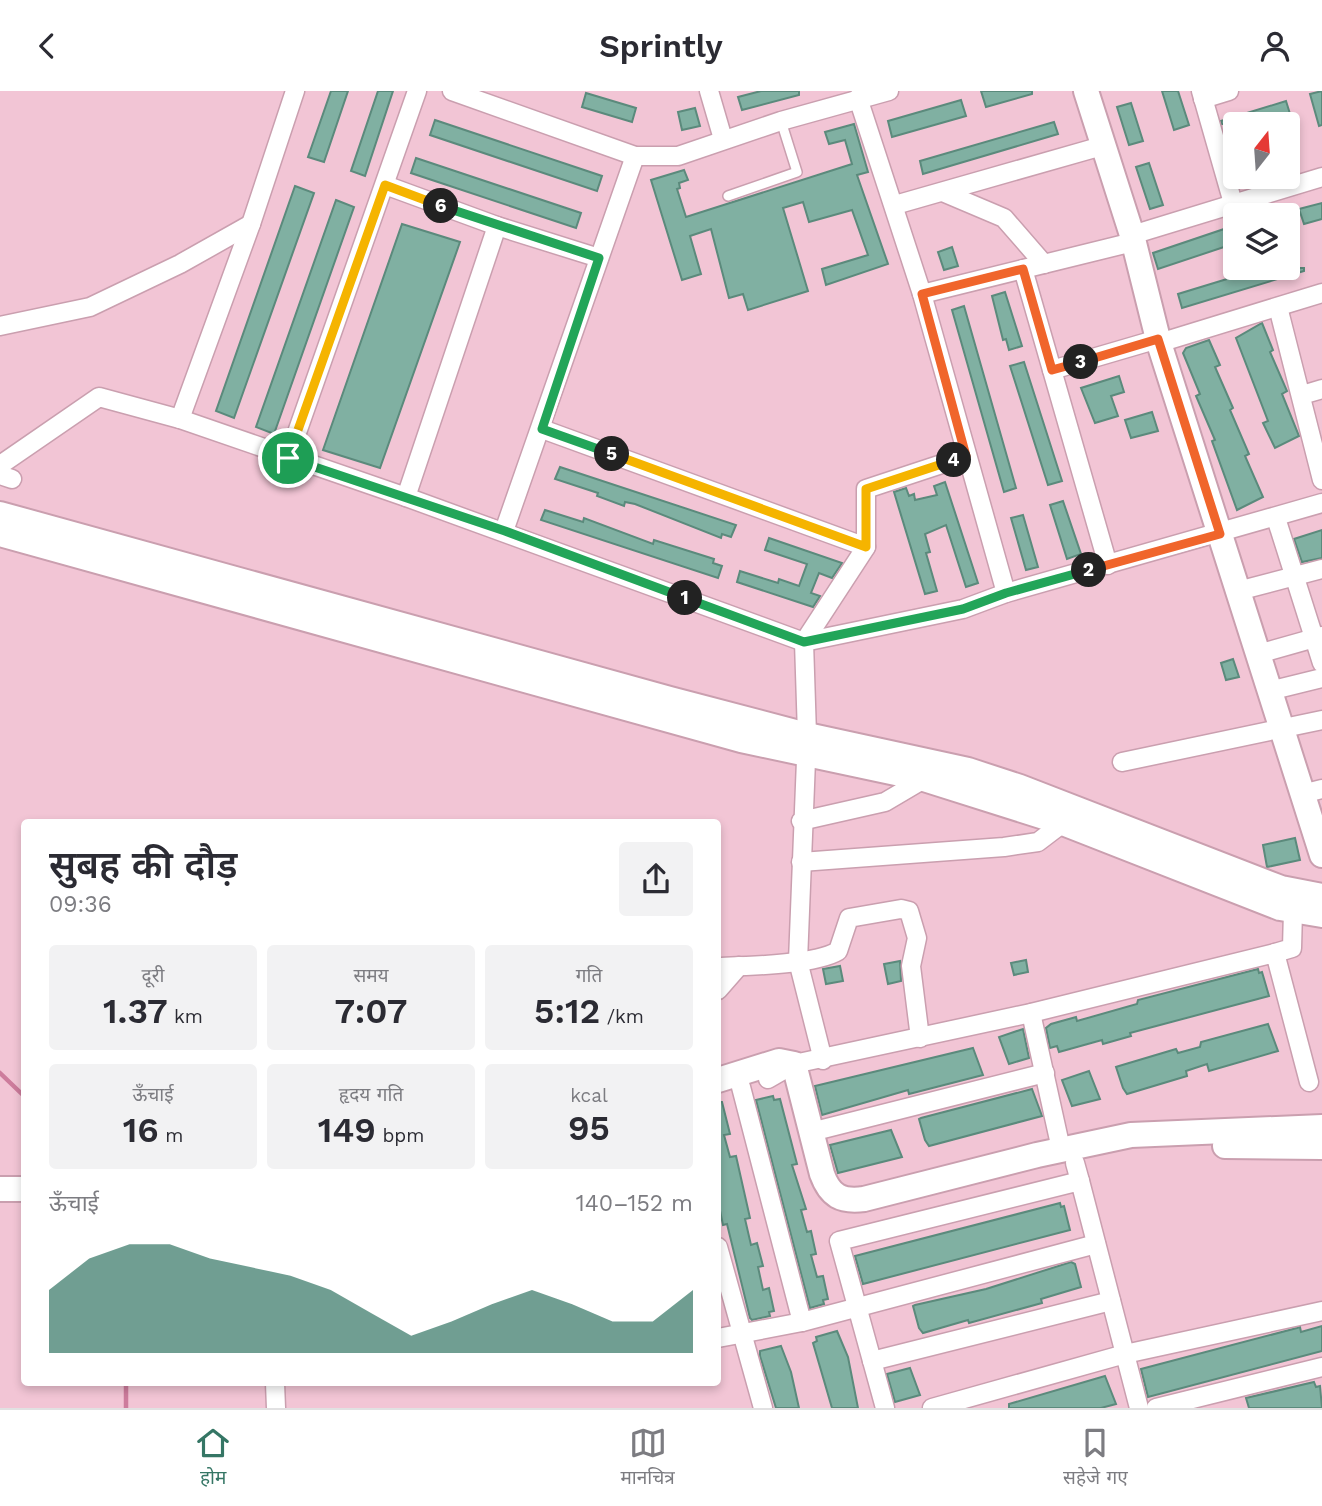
<!DOCTYPE html>
<html lang="hi">
<head>
<meta charset="utf-8">
<style>
	body { margin:0; font-family:"Work Sans","Noto Sans Devanagari",sans-serif; background:#f2f2f3; color:#2b2b33; height:100vh; display:flex; flex-direction:column; font-size:26px; white-space:nowrap }
	* { box-sizing:border-box; margin:0 }
	p { font-size:23px; color:#7c7c81 }
	.icon { flex:none; width:38px; height:38px; fill:none; stroke:currentColor; stroke-width:2; stroke-linecap:round; stroke-linejoin:round }
	.map { position:relative; flex:1; overflow:hidden }
	.sheet { position:absolute; left:21px; top:728px; width:700px; height:567px; display:flex; flex-direction:column; background:#fff; border-radius:7px; box-shadow:0 4px 10px #0003 }
	.sheet>* { flex:none }
	.needle { width:46px; rotate:17deg }
	.tools { position:absolute; left:1223px; top:21px; display:grid; gap:14px }
	.tools a { display:grid; place-items:center; width:77px; height:77px; border-radius:7px; background:#fff; box-shadow:0 4px 10px #0003; font-size:35px }
	.pin { position:absolute; display:grid; place-items:center; width:60px; height:60px; color:#fff; margin:-30px; border:4px solid #fff; border-radius:50%; box-shadow:0 2px 7px #0007 }
	.km { position:absolute; width:35px; height:35px; margin:-18px; border-radius:50%; background:#222; color:#fff; font-size:19px; line-height:35px; text-align:center }
	.round { display:grid; place-items:center; flex:none; width:74px; height:74px; border-radius:7px; background:#f2f2f3 }
	.headline { display:flex; align-items:center; justify-content:space-between; height:119px; padding:0 28px }
	h1 { font-size:38px; font-weight:600; line-height:52px }
	.figures { display:grid; grid-template-columns:repeat(3,1fr); gap:10px; height:119px; padding:7px 28px }
	.figures div { display:grid; align-content:center; border-radius:7px; background:#f2f2f3; text-align:center }
	.figures b { font-size:35px; font-weight:600 }
	.figures small { font-size:19px; font-weight:400 }
	.figures p { font-size:19px }
	.chart { height:196px; padding:14px 28px }
	.chart p { display:flex; justify-content:space-between }
	.chart svg { width:100%; height:126px; margin-top:7px; fill:#357665; opacity:.7 }
	header { display:flex; justify-content:space-between; align-items:center; height:91px; padding:0 28px; background:#fff; font-size:32px; font-weight:600 }
	.tab-bar { display:flex; justify-content:space-around; align-items:center; height:98px; border-top:2px solid #e1e1e2; background:#fff; font-size:19px; color:#7c7c81 }
	.tab-bar a { display:grid; justify-items:center; gap:4px }
	.tab-bar .on { color:#357665 }
	.map>svg:first-child { display:block }
	.lines { fill:none; stroke-linecap:round; stroke-linejoin:round }
	.stream { stroke:#cd7c9c; stroke-width:4.5 }
	.building { fill:#80b0a2; stroke:#5b8a7c; stroke-width:2 }
	.lane-casing { stroke:#ca9faf; stroke-width:12 }
	.street-casing { stroke:#ca9faf; stroke-width:21 }
	.secondary-casing { stroke:#ca9faf; stroke-width:28 }
	.lane { stroke:#fff; stroke-width:9 }
	.street { stroke:#fff; stroke-width:18 }
	.secondary { stroke:#fff; stroke-width:24 }
	.split-1-casing { stroke:#fff; stroke-width:14 }
	.split-2-casing { stroke:#fff; stroke-width:14 }
	.split-3-casing { stroke:#fff; stroke-width:14 }
	.split-4-casing { stroke:#fff; stroke-width:14 }
	.split-5-casing { stroke:#fff; stroke-width:14 }
	.split-6-casing { stroke:#fff; stroke-width:14 }
	.split-7-casing { stroke:#fff; stroke-width:14 }
	.split-1 { stroke:#22a559; stroke-width:9 }
	.split-2 { stroke:#22a559; stroke-width:9 }
	.split-3 { stroke:#f0652b; stroke-width:9 }
	.split-4 { stroke:#f0652b; stroke-width:9 }
	.split-5 { stroke:#f5b400; stroke-width:9 }
	.split-6 { stroke:#22a559; stroke-width:9 }
	.split-7 { stroke:#f5b400; stroke-width:9 }
</style>
</head>
<body>
<header><svg class="icon" aria-label="back" viewBox="0 0 24 24"><path d="M15 5l-7 7 7 7"/></svg>Sprintly<svg class="icon" aria-label="person" viewBox="0 0 24 24"><circle cx="12" cy="8" r="4"/><path d="M4 21q1-7 8-7t8 7"/></svg></header>
<div class="map">
<svg width="1322" height="1317" viewBox="0 0 1322 1317">
	<rect width="100%" height="100%" fill="#f2c5d5"/>
	<g class="lines">
		<g class="stream">
			<polyline points="0,982 24,1005"/>
			<polyline points="126,1317 126,1292"/>
		</g>
	</g>
	<g class="building">
		<polygon points="331,0 348,0 324,71 308,66"/>
		<polygon points="378,0 393,0 365,85 351,80"/>
		<polygon points="761,0 799,0 799,4 742,19 738,6"/>
		<polygon points="981,0 1032,0 1032,3 986,16"/>
		<polygon points="1162,0 1178,0 1189,34 1174,39"/>
		<polygon points="1322,0 1322,34 1319,35 1310,3"/>
		<polygon points="586,2 636,17 632,31 582,16"/>
		<polygon points="961,9 966,25 892,46 888,30"/>
		<polygon points="1286,10 1291,26 1265,33 1222,33 1221,30"/>
		<polygon points="1131,12 1143,50 1129,54 1117,16"/>
		<polygon points="695,17 700,35 682,39 678,21"/>
		<polygon points="435,29 602,85 597,100 430,44"/>
		<polygon points="1054,31 1058,43 923,83 920,70"/>
		<polygon points="854,33 868,81 857,84 888,173 826,194 822,178 868,164 852,119 809,131 803,111 783,117 808,200 748,219 743,203 729,207 711,138 690,145 701,183 682,189 651,89 684,79 688,89 679,92 680,97 677,98 686,126 852,73 845,49 829,53 825,41"/>
		<polygon points="416,67 581,122 576,137 411,82"/>
		<polygon points="1149,72 1163,114 1150,118 1136,76"/>
		<polygon points="295,95 314,102 234,327 216,320"/>
		<polygon points="336,109 354,116 274,343 256,336"/>
		<polygon points="1322,112 1322,128 1304,133 1299,118"/>
		<polygon points="402,133 460,151 380,377 323,359"/>
		<polygon points="1236,134 1236,152 1158,178 1153,162"/>
		<polygon points="952,156 958,175 944,179 938,161"/>
		<polygon points="1263,177 1304,177 1304,180 1182,217 1178,203"/>
		<polygon points="1005,201 1022,255 1009,259 1006,248 1003,249 992,205"/>
		<polygon points="964,215 1016,397 1004,401 952,219"/>
		<polygon points="1262,232 1273,259 1270,261 1287,300 1282,303 1299,345 1275,357 1263,332 1268,330 1236,247"/>
		<polygon points="1209,249 1220,274 1215,276 1233,317 1230,319 1249,363 1245,365 1263,406 1237,419 1212,350 1215,349 1196,305 1200,303 1183,262 1186,257"/>
		<polygon points="1024,271 1062,390 1048,394 1010,275"/>
		<polygon points="1119,285 1124,301 1111,305 1118,325 1095,332 1081,297"/>
		<polygon points="1152,321 1158,340 1131,347 1125,329"/>
		<polygon points="560,376 736,434 731,446 722,443 721,447 635,413 625,411 624,415 597,405 598,402 555,388"/>
		<polygon points="945,391 978,492 966,496 946,434 925,443 930,461 926,462 937,500 925,503 894,401 906,397 909,405 914,403 915,409 937,404 934,395"/>
		<polygon points="1063,410 1081,463 1067,468 1050,414"/>
		<polygon points="545,419 583,431 584,427 653,453 654,449 714,468 713,472 722,475 718,487 541,429"/>
		<polygon points="1023,424 1038,476 1026,479 1011,427"/>
		<polygon points="1322,439 1322,467 1302,471 1294,448"/>
		<polygon points="769,447 842,472 832,487 819,482 811,502 820,505 813,516 737,491 740,480 778,492 779,488 799,495 807,473 765,459"/>
		<polygon points="1233,568 1239,586 1226,589 1221,572"/>
		<polygon points="1295,747 1300,769 1267,776 1263,754"/>
		<polygon points="1026,869 1028,881 1014,884 1011,872"/>
		<polygon points="900,870 901,890 888,893 884,873"/>
		<polygon points="840,875 843,890 826,893 823,878"/>
		<polygon points="1258,878 1259,882 1262,881 1269,905 1130,942 1131,945 1103,953 1102,949 1059,961 1057,955 1050,957 1046,937 1051,933 1076,926 1077,930 1137,913 1138,909"/>
		<polygon points="1268,933 1278,960 1209,980 1207,973 1186,980 1187,985 1127,1003 1123,997 1116,976 1119,975 1176,958 1178,962 1200,956 1201,951"/>
		<polygon points="1023,938 1029,967 1009,973 999,946"/>
		<polygon points="973,957 983,984 909,1003 908,999 822,1024 815,995"/>
		<polygon points="1089,980 1100,1008 1072,1015 1062,989"/>
		<polygon points="1032,998 1042,1025 929,1055 925,1049 919,1028 921,1027"/>
		<polygon points="773,1005 774,1009 780,1008 797,1073 792,1074 806,1118 801,1119 807,1141 811,1140 816,1163 811,1164 817,1186 823,1185 828,1208 823,1209 824,1213 810,1217 756,1009"/>
		<polygon points="718,1011 722,1011 730,1043 724,1044 730,1066 736,1065 750,1127 745,1128 751,1154 757,1152 763,1175 758,1176 763,1199 769,1197 774,1220 769,1221 770,1225 752,1229 750,1227 727,1133 723,1134 718,1110"/>
		<polygon points="891,1039 902,1066 838,1082 830,1054"/>
		<polygon points="1060,1112 1061,1116 1064,1115 1070,1139 863,1193 855,1165"/>
		<polygon points="1071,1171 1075,1173 1081,1196 1041,1208 1042,1212 969,1232 968,1229 923,1242 919,1237 913,1215 915,1214 986,1198"/>
		<polygon points="1322,1235 1322,1260 1148,1306 1141,1278 1297,1237 1300,1236 1301,1241"/>
		<polygon points="837,1240 848,1266 858,1317 832,1317 813,1252 817,1250 816,1246"/>
		<polygon points="781,1255 791,1281 799,1317 776,1317 760,1265 760,1260"/>
		<polygon points="910,1277 920,1304 895,1311 887,1283"/>
		<polygon points="1105,1285 1116,1313 1101,1317 1009,1317 1009,1313"/>
		<polygon points="1314,1291 1316,1296 1320,1295 1322,1317 1249,1317 1246,1307"/>
	</g>
	<g class="lines">
		<g class="lane-casing">
			<polyline id="lane" points="728,105 797,81 781,30"/>
		</g>
		<g class="street-casing">
			<g id="street">
				<polyline points="452,0 635,65 678,65 781,30 889,0"/>
				<polyline points="709,0 723,48"/>
				<polyline points="1201,0 1233,112"/>
				<polyline points="858,7 922,203 1006,502"/>
				<polyline points="1203,8 1229,0"/>
				<polyline points="385,94 497,135 599,167"/>
				<polyline points="945,102 1004,127 1044,173"/>
				<polyline points="895,114 1102,55"/>
				<polyline points="1132,144 1322,86"/>
				<polyline points="1023,178 1108,474"/>
				<polyline points="922,203 1133,151"/>
				<polyline points="1278,216 1322,389"/>
				<polyline points="0,235 90,216 180,173 251,133"/>
				<polyline points="1159,252 1322,202"/>
				<polyline points="1052,279 1158,248"/>
				<polyline points="1302,304 1322,298"/>
				<polyline points="180,328 251,133 295,0"/>
				<polyline points="542,338 866,456 866,398 966,365"/>
				<polyline points="288,367 417,0"/>
				<polyline points="3,372 99,306 180,328 406,406 804,551 963,518 1006,502 1322,412"/>
				<polyline points="0,384 12,388"/>
				<polyline points="406,406 497,135"/>
				<polyline points="1276,427 1322,572"/>
				<polyline points="504,440 635,65"/>
				<polyline points="1238,500 1322,478"/>
				<polyline points="1258,563 1322,545"/>
				<polyline points="1269,600 1322,587"/>
				<polyline points="1122,671 1322,629"/>
				<polyline points="1302,703 1322,698"/>
				<polyline points="801,730 885,711 924,688 926,683"/>
				<polyline points="801,771 1004,756 1038,751 1063,732"/>
				<polyline points="1275,862 1292,857 1293,820"/>
				<path d="M718,876C746,875 815,874 838,860L849,827L901,818L909,820L917,847L911,875L920,947"/>
				<polyline points="718,899 739,875"/>
				<polyline points="1031,922 1061,1058"/>
				<polyline points="823,969 798,870 807,644 804,551 866,456"/>
				<polyline points="768,988 794,973 1031,922 1275,862 1309,991"/>
				<polyline points="741,996 802,1231"/>
				<polyline points="811,1041 1045,982"/>
				<polyline points="1075,1072 1080,1090"/>
				<polyline points="718,1156 763,1317"/>
				<polyline points="718,1247 802,1231 1096,1153"/>
				<polyline points="872,1270 1111,1210"/>
				<polyline points="275,1292 276,1317"/>
				<polyline points="885,1317 839,1150 1080,1090 1139,1317"/>
				<polyline points="932,1317 1125,1263 1322,1220"/>
				<polyline points="1156,1317 1322,1276"/>
			</g>
		</g>
		<g class="secondary-casing">
			<g id="secondary">
				<polyline points="1086,0 1132,144 1159,252 1322,764"/>
				<polyline points="0,423 670,608 807,644 968,679 1020,696 1281,797 1322,805"/>
				<polyline points="0,443 741,649 924,688 1063,732 1280,817 1322,824"/>
				<path d="M718,989L779,970L794,973L822,1083C830,1105 841,1111 864,1108L1037,1064L1131,1044L1322,1036"/>
				<polyline points="1225,1055 1322,1056"/>
				<polyline points="0,1098 24,1098"/>
			</g>
		</g>
		<use href="#lane" class="lane"/>
		<use href="#street" class="street"/>
		<use href="#secondary" class="secondary"/>
	</g>
	<g class="lines">
		<g class="split-1-casing">
			<polyline id="split-1" points="288,367 505,440 685,507"/>
		</g>
		<g class="split-2-casing">
			<polyline id="split-2" points="685,507 804,551 963,518 1006,502 1089,479"/>
		</g>
		<g class="split-3-casing">
			<polyline id="split-3" points="1081,271 1158,248 1220,443 1089,479"/>
		</g>
		<g class="split-4-casing">
			<polyline id="split-4" points="954,369 966,365 922,203 1023,178 1052,279 1081,271"/>
		</g>
		<g class="split-5-casing">
			<polyline id="split-5" points="612,363 866,456 866,398 954,369"/>
		</g>
		<g class="split-6-casing">
			<polyline id="split-6" points="441,115 599,167 542,338 612,363"/>
		</g>
		<g class="split-7-casing">
			<polyline id="split-7" points="288,367 385,94 441,115"/>
		</g>
		<use href="#split-1" class="split-1"/>
		<use href="#split-2" class="split-2"/>
		<use href="#split-3" class="split-3"/>
		<use href="#split-4" class="split-4"/>
		<use href="#split-5" class="split-5"/>
		<use href="#split-6" class="split-6"/>
		<use href="#split-7" class="split-7"/>
	</g>
</svg>
<div class="tools">
<a><svg class="needle" viewBox="-14 -14 28 28"><path d="M0-13l5 13h-10z" fill="#e53935"/><path d="M0 13l5-13h-10z" fill="#7c7c81"/></svg></a>
<a><svg class="icon" aria-label="layers" viewBox="0 0 24 24"><path d="M12 4l9 5-9 5-9-5zM3 14l9 5 9-5"/></svg></a>
</div>
<div class="pin" style="left:288px;top:367px;background:#1e9e55"><svg class="icon" aria-label="arrive" viewBox="0 0 24 24"><path d="M6 21V4h12l-3 4 3 4H6"/></svg></div>
<b class="km" style="left:685px;top:507px">1</b>
<b class="km" style="left:1089px;top:479px">2</b>
<b class="km" style="left:1081px;top:271px">3</b>
<b class="km" style="left:954px;top:369px">4</b>
<b class="km" style="left:612px;top:363px">5</b>
<b class="km" style="left:441px;top:115px">6</b>
<section class="sheet">
<div class="headline"><div><h1>सुबह की दौड़</h1><p>09:36</p></div><a class="round"><svg class="icon" aria-label="share" viewBox="0 0 24 24"><path d="M12 15V3M7 8l5-5 5 5M5 13v7h14v-7"/></svg></a></div>
<div class="figures">
<div><p>दूरी</p><b>1.37<small> km</small></b></div>
<div><p>समय</p><b>7:07</b></div>
<div><p>गति</p><b>5:12<small> /km</small></b></div>
</div>
<div class="figures">
<div><p>ऊँचाई</p><b>16<small> m</small></b></div>
<div><p>हृदय गति</p><b>149<small> bpm</small></b></div>
<div><p>kcal</p><b>95</b></div>
</div>
<div class="chart"><p><span>ऊँचाई</span>140–152 m</p>
<svg viewBox="0 0 160 44" preserveAspectRatio="none"><path d="M0 44V22L10 11L20 6L30 6L40 11L50 14L60 17L70 22L80 30L90 38L100 33L110 27L120 22L130 27L140 33L150 33L160 22V44z"/></svg>
</div>
</section>
</div>
<nav class="tab-bar">
<a class="on"><svg class="icon" aria-label="home" viewBox="0 0 24 24"><path d="M3 11l9-7 9 7M6 9v11h12V9"/></svg>होम</a>
<a><svg class="icon" aria-label="map" viewBox="0 0 24 24"><path d="M3 6l6-2 6 2 6-2v14l-6 2-6-2-6 2zM9 4v14M15 6v14"/></svg>मानचित्र</a>
<a><svg class="icon" aria-label="saved" viewBox="0 0 24 24"><path d="M7 4h10v16l-5-4-5 4z"/></svg>सहेजे गए</a>
</nav>
</body>
</html>
